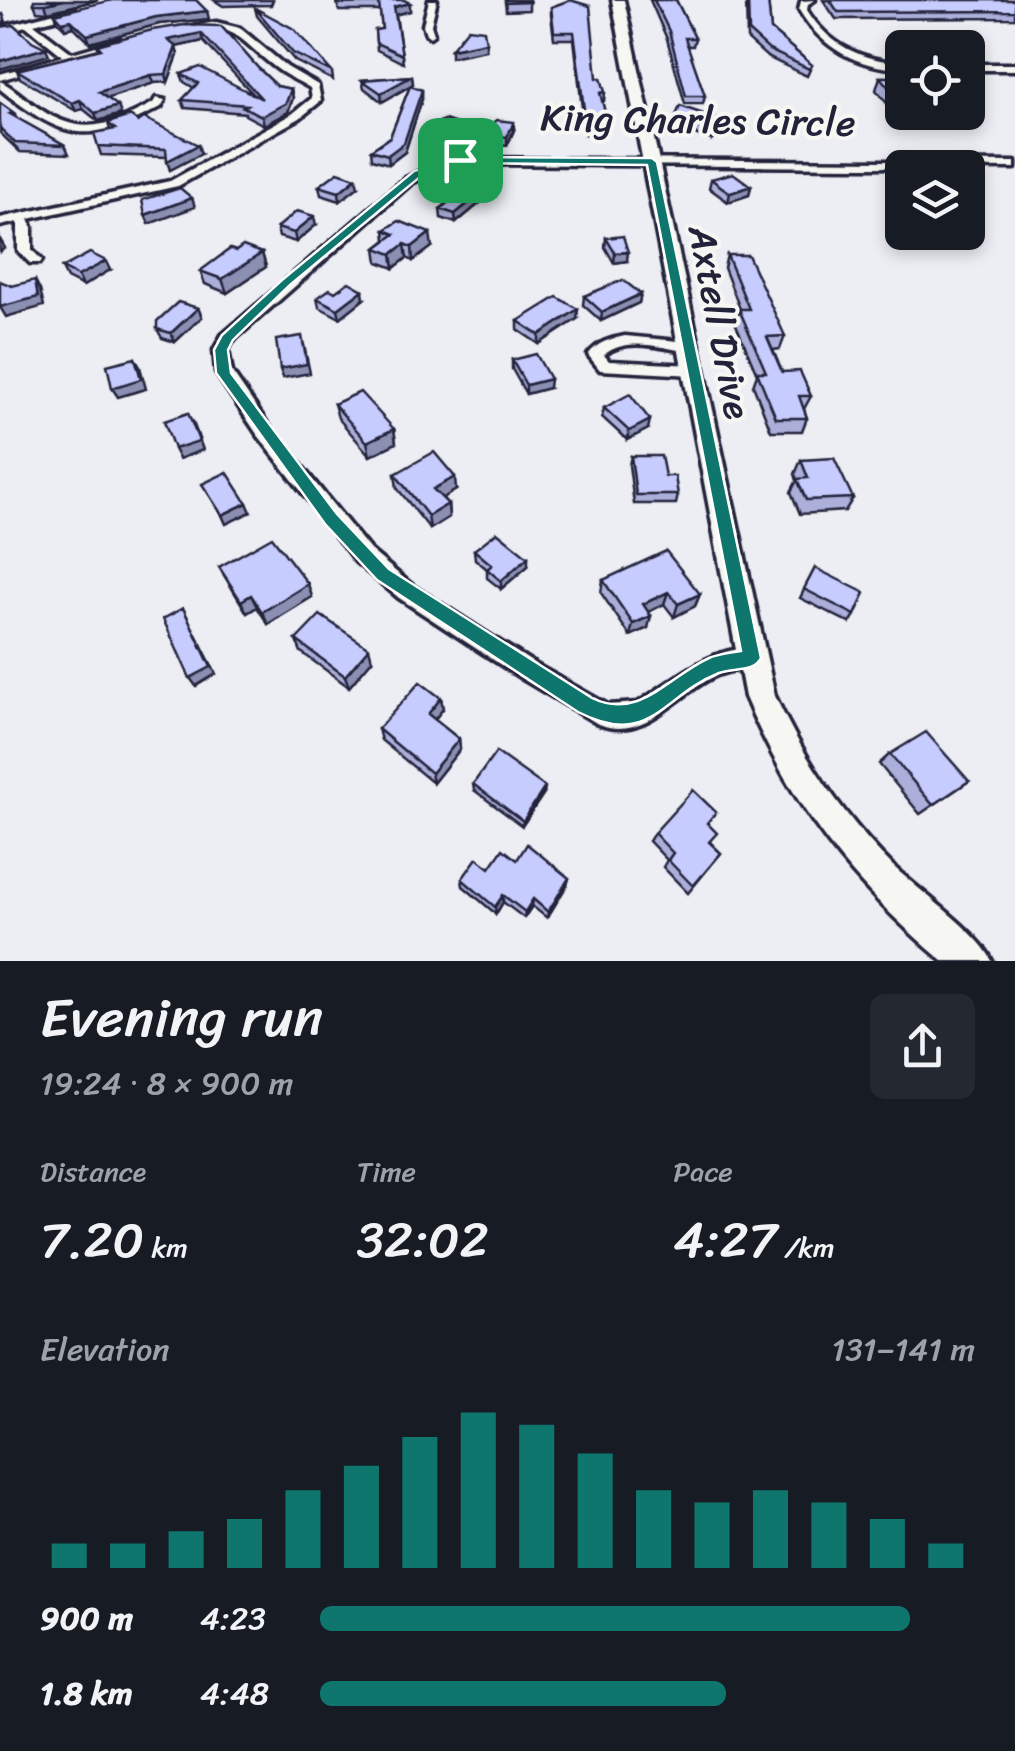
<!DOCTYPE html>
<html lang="en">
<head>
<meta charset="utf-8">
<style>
	body { margin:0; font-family:Sriracha,sans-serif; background:#242831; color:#f1f3f6; height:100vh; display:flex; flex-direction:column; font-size:38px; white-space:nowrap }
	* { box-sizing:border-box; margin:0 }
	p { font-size:32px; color:#9ea1a6 }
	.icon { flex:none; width:55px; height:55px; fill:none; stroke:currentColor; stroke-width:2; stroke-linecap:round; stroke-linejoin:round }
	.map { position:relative; height:961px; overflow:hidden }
	.sheet { display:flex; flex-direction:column; background:#171b24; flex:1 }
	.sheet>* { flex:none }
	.tools { position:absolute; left:885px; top:30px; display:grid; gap:20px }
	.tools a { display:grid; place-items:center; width:100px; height:100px; border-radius:15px; background:#171b24; box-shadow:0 5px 15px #0003; font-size:50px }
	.pin { position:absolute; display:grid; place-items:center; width:85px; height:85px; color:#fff; margin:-42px; border-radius:20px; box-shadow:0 5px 15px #0006 }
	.round { display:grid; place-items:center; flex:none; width:105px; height:105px; border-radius:15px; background:#242831 }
	.head { display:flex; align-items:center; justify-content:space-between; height:170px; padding:0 40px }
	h1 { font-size:55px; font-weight:600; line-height:75px }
	.stats { display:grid; grid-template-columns:repeat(3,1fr); gap:15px; height:170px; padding:10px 40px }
	.stats div { display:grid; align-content:center }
	.stats b { font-size:50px; font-weight:600 }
	.stats small { font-size:28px; font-weight:400 }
	.stats p { font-size:28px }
	.chart { height:280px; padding:20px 40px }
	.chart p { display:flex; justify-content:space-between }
	.chart svg { width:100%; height:180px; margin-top:10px; stroke:#0f766e; stroke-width:6 }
	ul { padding:0 40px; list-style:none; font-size:32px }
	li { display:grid; grid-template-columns:160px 120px 1fr; align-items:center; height:75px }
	li i { height:25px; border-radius:12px; background:#0f766e }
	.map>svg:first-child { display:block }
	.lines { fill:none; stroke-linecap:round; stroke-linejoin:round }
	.street-casing { stroke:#22223b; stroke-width:7 }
	.secondary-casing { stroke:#22223b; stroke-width:7 }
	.street { fill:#f6f6f2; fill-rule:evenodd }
	.secondary { fill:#f6f6f2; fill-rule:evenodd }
	.wall { fill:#abafda; stroke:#22223b; stroke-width:2.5 }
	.shaded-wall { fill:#8b8fb2; stroke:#22223b; stroke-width:2.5 }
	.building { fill:#c7ccfe; stroke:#22223b; stroke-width:2.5 }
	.route { fill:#0f766e; stroke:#fff; stroke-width:2.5; fill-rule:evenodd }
	.labels { text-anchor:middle; stroke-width:8; stroke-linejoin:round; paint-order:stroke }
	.street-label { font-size:38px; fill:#22223b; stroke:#f6f6f2 }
</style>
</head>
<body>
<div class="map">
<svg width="1015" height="961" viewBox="0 0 1015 961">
	<rect width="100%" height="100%" fill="#edeef4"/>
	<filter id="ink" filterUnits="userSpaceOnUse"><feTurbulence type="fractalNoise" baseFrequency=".01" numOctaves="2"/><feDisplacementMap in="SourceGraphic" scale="20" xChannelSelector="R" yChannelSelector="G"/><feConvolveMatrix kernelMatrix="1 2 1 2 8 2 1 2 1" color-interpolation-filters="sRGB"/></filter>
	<g filter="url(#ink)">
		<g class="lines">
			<g class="street-casing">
				<g id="street">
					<polygon points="429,0 437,0 431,25 434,34 430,37 426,34 423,25"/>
					<path d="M815,0L808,4L807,10C829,46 862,60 902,63V69C857,67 822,49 799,10L801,1Z"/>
					<polygon points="75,8 78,13 34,24 72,53 120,39 123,44 0,80 0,74 63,56 26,26 0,33 0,27"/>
					<path d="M216,22L240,28L287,67L318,85L321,101L300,118L178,186L29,219L32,227V250L42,260L40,263H30L18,251V222L0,226V218L170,181L292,114L312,98L310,88C299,81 286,76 276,68C233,35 239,22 179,32L175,29Z"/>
					<rect x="968" y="64" width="47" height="6"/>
					<path d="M0,81C14,88 26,100 40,109C83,138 111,125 153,103L156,98L165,100L161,107C87,146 64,140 0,89Z"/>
					<path d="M444,122L459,127L457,138L465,158L1015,162V168L450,164L412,183L233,341L228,350L232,372L269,426L370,550L413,586L535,664L608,705L638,703C667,684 723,638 759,651L762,658L759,665C747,670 732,669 720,674C680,689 647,743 598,724L521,678L399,598L356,562L257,434L216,373L214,350L222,335L404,179L444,159L454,158L447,138L448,129L439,125Z"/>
					<path d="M625,336L689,342L696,347L689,352C663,348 626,336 604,355L609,361L694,365L702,370L694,375L600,370L588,355C598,342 609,339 625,336Z"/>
				</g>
			</g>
			<g class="secondary-casing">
				<path id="secondary" d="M612,0H624L775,696C804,759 844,817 893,866C918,890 981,934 992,961H943C852,885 791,806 745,697Z"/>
			</g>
			<use href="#street" class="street"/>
			<use href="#secondary" class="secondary"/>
		</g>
		<g class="wall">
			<polygon points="98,0 48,12 37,11 34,4"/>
			<polygon points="214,0 273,0 271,5 223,6"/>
			<polygon points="404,0 410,11 396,14 403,63 377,50 375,30 382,29 380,11 339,11 337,4"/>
			<polygon points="505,0 529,0 529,10 506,11"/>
			<polygon points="570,0 597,78 605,92 604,101 602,101 607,120 606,129 585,134 574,39 554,39 551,15 551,7"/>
			<polygon points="650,0 676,0 695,38 693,46 687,46 705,96 703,104 685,104 667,39"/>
			<polygon points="746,0 768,0 771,30 812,65 807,76 767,57 747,39"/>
			<polygon points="823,0 1015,0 1015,18 836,19"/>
			<polygon points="255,8 332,72 333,80 295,61 257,16"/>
			<polygon points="55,14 209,19 159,24 90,43 74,27 65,29 58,22"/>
			<polygon points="221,26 258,68 277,86 291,89 293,98 288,112 264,125 245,115 245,113 185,108 182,100 194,88 184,82 181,74 252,93 203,41 175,47 178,55 168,82 154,83 108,98 121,114 98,121 83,109 76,111 20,78 17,70 99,49 97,45"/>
			<polygon points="412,76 413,84 410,86 422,90 422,99 405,152 389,164 372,159 371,150 390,137 410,86 382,102 364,88 362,80"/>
			<polygon points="880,77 902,77 890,107 876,90"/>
			<polygon points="0,103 14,113 17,118 65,145 69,154 20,152 0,133"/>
			<polygon points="675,118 727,122 725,131 712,140 674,127"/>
			<polygon points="108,123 201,154 170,170 167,157 101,155 98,146 110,130"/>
			<polygon points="514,130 507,146 489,144 489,135"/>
			<polygon points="893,177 902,177 902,206 889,186"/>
			<polygon points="711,179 751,186 749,195 728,202 709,188"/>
			<polygon points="319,186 358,187 340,201 321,195"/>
			<polygon points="492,193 456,223 441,218 440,209"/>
			<polygon points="316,225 296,242 279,237 277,228"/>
			<polygon points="385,230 432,247 413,261 407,258 394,268 378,262 376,248 386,240"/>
			<polygon points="606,238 627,261 614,263 605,247"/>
			<polygon points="236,251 262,253 266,267 227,293 205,284 200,271"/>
			<polygon points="727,255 785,336 780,349 773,350 782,372 811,396 804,409 807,418 802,431 771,431 753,385 757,374 735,322 740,309 724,268"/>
			<polygon points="62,268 110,270 83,286 67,278"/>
			<polygon points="641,294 639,303 601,321 583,305 584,296"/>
			<polygon points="317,298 364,299 340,318 319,307"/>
			<polygon points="198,308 202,317 175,342 162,338 157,329"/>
			<polygon points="577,319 539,344 518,330 518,321"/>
			<polygon points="512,360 549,388 526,394 512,369"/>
			<polygon points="334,404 394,429 396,443 370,456 338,418"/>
			<polygon points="604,408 648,429 627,440 602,417"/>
			<polygon points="631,456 665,476 678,495 676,504 634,504 629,465"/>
			<polygon points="801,460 853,498 845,511 800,514 791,492 797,480 795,474"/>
			<polygon points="395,474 456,490 442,498 448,504 449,517 430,529 397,488"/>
			<polygon points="474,550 528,566 501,589 487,578 487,569 475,559"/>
			<polygon points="219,567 308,584 312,597 268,624 257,607 247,613"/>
			<polygon points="815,568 855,615 850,623 800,598"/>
			<polygon points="603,580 700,594 695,606 674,617 664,604 649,612 648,628 630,636 601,593"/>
			<polygon points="296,640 372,660 349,687 301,652"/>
			<polygon points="441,698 443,709 434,720 459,739 460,749 433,783 381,740 378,729"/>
			<polygon points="890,754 969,781 920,814 879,764"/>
			<polygon points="473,784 544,793 522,826 474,790"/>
			<polygon points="708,824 710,842 721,853 688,893 663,867 667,860 649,841 654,833"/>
			<polygon points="517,860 569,878 567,885 547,918 532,906 524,918 503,902 496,914 463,886 462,879 490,868"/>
		</g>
		<g class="shaded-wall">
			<polygon points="64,0 98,0 48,12 45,4"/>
			<polygon points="410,3 410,11 395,15 394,7"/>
			<polygon points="207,11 209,19 159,24 90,43 87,35 156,17"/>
			<polygon points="3,14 6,22 0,24 0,15"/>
			<polygon points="71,20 74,27 65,29 62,22"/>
			<polygon points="201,33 203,41 171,48 168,40"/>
			<polygon points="486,42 486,50 451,57 451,49"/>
			<polygon points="176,47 178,55 168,82 166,74"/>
			<polygon points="46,48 49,55 0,69 0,61"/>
			<polygon points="151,75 154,83 103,100 99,92"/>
			<polygon points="412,76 413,84 382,102 381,93"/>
			<polygon points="291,89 293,98 288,112 264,125 262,116"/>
			<polygon points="422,90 422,99 405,152 389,164 388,155"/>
			<polygon points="902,92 902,102 890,107 895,95"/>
			<polygon points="80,100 83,109 76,111 72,103"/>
			<polygon points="118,106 121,114 98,121 95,113"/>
			<polygon points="607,120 606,129 585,134 586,125"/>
			<polygon points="514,122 514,130 507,146 507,137"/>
			<polygon points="727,122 725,131 712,140 713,132"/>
			<polygon points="198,145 201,154 170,170 167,161"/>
			<polygon points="356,178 358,187 340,201 339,192"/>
			<polygon points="492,184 492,193 456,223 455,214"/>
			<polygon points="751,186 749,195 728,202 730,193"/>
			<polygon points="192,198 195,207 149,224 145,215"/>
			<polygon points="314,216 316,225 296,242 294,233"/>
			<polygon points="430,233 432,247 413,261 412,247"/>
			<polygon points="0,239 5,248 0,252"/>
			<polygon points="405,244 407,258 394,268 392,254"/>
			<polygon points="628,252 627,261 614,263 615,253"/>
			<polygon points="262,253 266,267 227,293 222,279"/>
			<polygon points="106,261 110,270 83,286 78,276"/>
			<polygon points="35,280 40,290 44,306 6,317 0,307"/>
			<polygon points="363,290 364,299 340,318 338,309"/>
			<polygon points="641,294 639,303 601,321 602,312"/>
			<polygon points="198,308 202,317 175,342 171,333"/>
			<polygon points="578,309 577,319 539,344 539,335"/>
			<polygon points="304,345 310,373 283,378 280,369"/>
			<polygon points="135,358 140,367 146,389 118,397 112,388"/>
			<polygon points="550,379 549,388 526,394 526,385"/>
			<polygon points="650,420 648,429 627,440 629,431"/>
			<polygon points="193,422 203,450 179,459 174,449"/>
			<polygon points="394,429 396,443 370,456 367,442"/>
			<polygon points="455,477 456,490 435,503 433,489"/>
			<polygon points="247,503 251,512 226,524 222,515"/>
			<polygon points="448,504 449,517 430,529 428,516"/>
			<polygon points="528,557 528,566 501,589 501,581"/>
			<polygon points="308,584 312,597 268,624 262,612"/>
			<polygon points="668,592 664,604 640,616 643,604"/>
			<polygon points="700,594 695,606 674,617 678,604"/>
			<polygon points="251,595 257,607 247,613 241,601"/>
			<polygon points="183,608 216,674 196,686 190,678"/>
			<polygon points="651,616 648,628 630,636 633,624"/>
			<polygon points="369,648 372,660 349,687 345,676"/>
			<polygon points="441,698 443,709 430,725 428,714"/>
			<polygon points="459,739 460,749 433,783 431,773"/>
			<polygon points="545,787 544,793 522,826 523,821"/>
			<polygon points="569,878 567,885 547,918 548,912"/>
			<polygon points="503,895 503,902 496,914 495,907"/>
			<polygon points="533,899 532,906 524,918 525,912"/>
		</g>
		<g class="building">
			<polygon points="34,0 64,0 45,4 34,4"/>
			<polygon points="112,0 196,0 207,11 156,17 87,35 71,20 62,22 55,14"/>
			<polygon points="339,0 404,0 410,3 394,7 402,55 376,43 375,30 382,29 379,3 337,4"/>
			<polygon points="505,0 529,0 530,2 505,3"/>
			<polygon points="570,0 590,6 597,78 601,78 605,92 600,93 607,120 586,125 574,32 554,32 551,7"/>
			<polygon points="654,0 676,0 695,38 685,38 705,96 686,96 669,31"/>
			<polygon points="748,0 768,0 771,30 812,65 809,69 769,50 749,32"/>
			<polygon points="830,0 1015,0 1015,11 838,12"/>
			<polygon points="255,8 294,29 332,72 293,53"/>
			<polygon points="14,25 32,41 46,48 0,61 0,27"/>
			<polygon points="184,25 221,26 258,68 277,86 291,89 286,103 262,116 243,107 247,105 182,100 198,83 181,74 200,67 262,99 201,33 168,40 176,47 166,74 151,75 99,92 118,106 95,113 80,100 72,103 17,70 101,49 97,45 152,30"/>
			<polygon points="468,28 484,30 486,42 451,49"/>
			<polygon points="412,76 381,93 362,80"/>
			<polygon points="880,77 902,77 902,92 895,95"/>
			<polygon points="410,86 422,90 404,143 388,155 371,150 390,137"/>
			<polygon points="0,103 14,113 10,114 65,145 15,143 0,128"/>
			<polygon points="680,106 727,122 713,132 675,118"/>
			<polygon points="130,116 138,122 144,118 198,145 167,161 166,149 98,146 94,133 115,129 108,123"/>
			<polygon points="496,120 514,122 507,137 489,135"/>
			<polygon points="338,172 356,178 339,192 319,186"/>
			<polygon points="733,173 751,186 730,193 711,179"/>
			<polygon points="483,174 492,184 455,214 440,209"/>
			<polygon points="893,177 902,177 902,191"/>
			<polygon points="180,188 192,198 145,215 142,200"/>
			<polygon points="297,211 314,216 294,233 277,228"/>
			<polygon points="399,221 430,233 412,247 405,244 392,254 376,248 395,234 385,230"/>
			<polygon points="623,236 628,252 615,253 606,238"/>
			<polygon points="243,246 262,253 222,279 200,271 230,249 236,251"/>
			<polygon points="90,253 106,261 78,276 62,268"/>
			<polygon points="727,255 748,255 785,336 767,337 782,372 800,371 811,396 799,396 807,418 776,418 757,372 766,372 739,309 749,309"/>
			<polygon points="35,280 38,297 0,307 0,281 12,286"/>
			<polygon points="623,280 641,294 602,312 584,296"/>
			<polygon points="349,282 363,290 338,309 317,298 330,289 335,292"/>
			<polygon points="557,297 578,309 539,335 518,321"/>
			<polygon points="178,302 198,308 171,333 157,329 157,321"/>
			<polygon points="302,336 307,364 280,369 276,340"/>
			<polygon points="536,354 550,379 526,385 512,360"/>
			<polygon points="135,358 141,379 112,388 107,365"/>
			<polygon points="360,392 394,429 367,442 334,404"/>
			<polygon points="630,394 650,420 629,431 604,408"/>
			<polygon points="188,413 199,441 174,449 164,421"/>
			<polygon points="434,452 455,477 433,489 448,504 428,516 395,474"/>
			<polygon points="631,456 661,456 665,476 675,476 678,495 636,495"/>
			<polygon points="834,458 853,498 806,500 797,479 808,478 801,460"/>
			<polygon points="227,472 247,503 222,515 202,484"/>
			<polygon points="497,532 528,557 501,581 487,569 492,565 474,550"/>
			<polygon points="272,537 308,584 262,612 251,595 241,601 219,567"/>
			<polygon points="666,551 700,594 678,604 668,592 643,604 651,616 633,624 603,580"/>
			<polygon points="815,568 865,593 855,615 804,589"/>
			<polygon points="183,608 211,667 190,678 163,619"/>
			<polygon points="320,615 369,648 345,676 296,640"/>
			<polygon points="420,682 441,698 428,714 459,739 431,773 378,729"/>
			<polygon points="926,732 969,781 933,805 890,754"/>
			<polygon points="496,752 545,787 523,821 473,784"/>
			<polygon points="693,790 716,812 707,823 717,833 709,842 721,853 693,886 668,860 673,853 654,833"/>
			<polygon points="527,844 569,878 548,912 533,899 525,912 503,895 495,907 462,879 477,858 490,868 503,849 517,860"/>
		</g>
	</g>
	<path class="route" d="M460,157L652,158L657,162L761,658C753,673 734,667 719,673C661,696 651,749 578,712L377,580L325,524L216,373L214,350L222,335L282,280L414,171ZM461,163L647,165L741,651C730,653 718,654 709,658C669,676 639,721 592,698L389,569L337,514L231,373L228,350L233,340L290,285L421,176Z"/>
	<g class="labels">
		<g class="street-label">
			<text transform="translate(698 120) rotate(1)" y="13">King Charles Circle</text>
			<text transform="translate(720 322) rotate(79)" y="13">Axtell Drive</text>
		</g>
	</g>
</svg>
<div class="tools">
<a><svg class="icon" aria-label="locate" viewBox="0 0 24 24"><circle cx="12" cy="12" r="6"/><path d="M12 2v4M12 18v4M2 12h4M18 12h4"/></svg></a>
<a><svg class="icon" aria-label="layers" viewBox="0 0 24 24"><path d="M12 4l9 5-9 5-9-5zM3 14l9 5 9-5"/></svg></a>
</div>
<div class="pin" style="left:460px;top:160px;background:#1e9e55"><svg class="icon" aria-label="arrive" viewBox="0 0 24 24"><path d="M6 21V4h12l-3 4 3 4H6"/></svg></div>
</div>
<section class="sheet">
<div class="head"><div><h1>Evening run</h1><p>19:24 · 8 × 900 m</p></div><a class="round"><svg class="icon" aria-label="share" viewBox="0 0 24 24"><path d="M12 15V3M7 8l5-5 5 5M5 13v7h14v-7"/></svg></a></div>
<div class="stats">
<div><p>Distance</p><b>7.20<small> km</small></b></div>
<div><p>Time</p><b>32:02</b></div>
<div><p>Pace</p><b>4:27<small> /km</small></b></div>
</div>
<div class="chart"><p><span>Elevation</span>131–141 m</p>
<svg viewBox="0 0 160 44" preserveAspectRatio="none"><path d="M5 44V38M15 44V38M25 44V35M35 44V32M45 44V25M55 44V19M65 44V12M75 44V6M85 44V9M95 44V16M105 44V25M115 44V28M125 44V25M135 44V28M145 44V32M155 44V38"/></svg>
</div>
<ul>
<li><b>900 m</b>4:23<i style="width:90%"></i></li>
<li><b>1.8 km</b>4:48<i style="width:62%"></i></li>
</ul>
</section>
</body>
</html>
